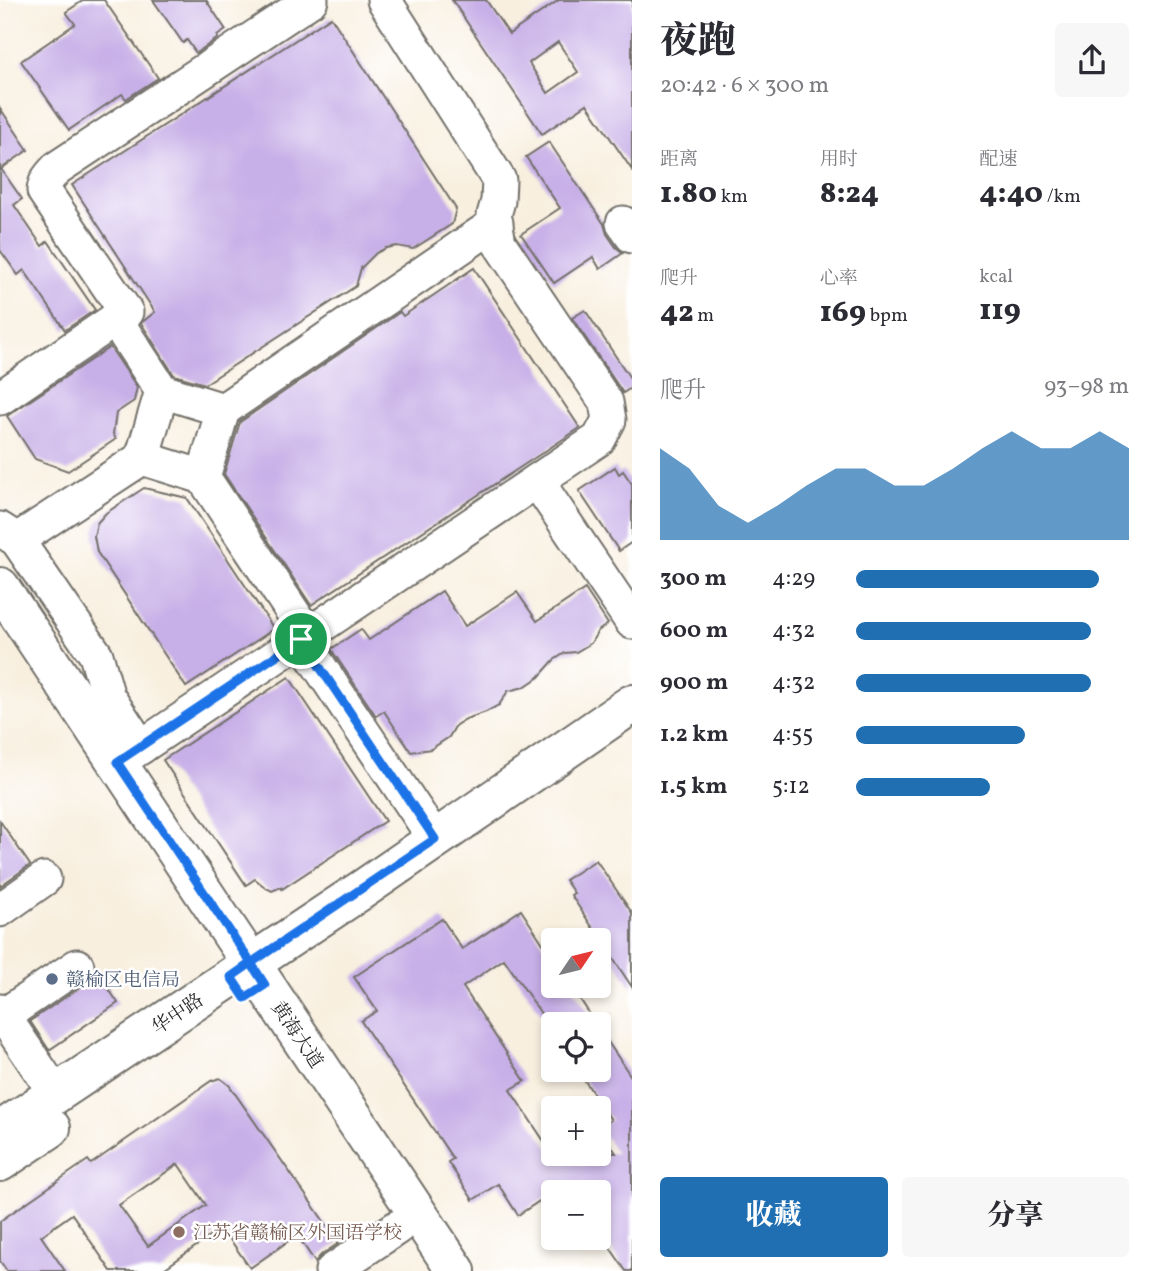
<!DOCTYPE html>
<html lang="zh">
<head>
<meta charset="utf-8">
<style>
	body { margin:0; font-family:Vollkorn,"Noto Serif SC",serif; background:#f7f7f7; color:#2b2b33; height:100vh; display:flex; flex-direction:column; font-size:26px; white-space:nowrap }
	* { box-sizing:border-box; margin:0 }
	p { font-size:23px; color:#7c7c81 }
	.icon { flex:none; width:38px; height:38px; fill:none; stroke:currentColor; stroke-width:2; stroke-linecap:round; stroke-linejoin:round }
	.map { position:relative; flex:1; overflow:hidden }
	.details { display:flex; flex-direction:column; background:#fff; width:525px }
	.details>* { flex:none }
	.needle { width:46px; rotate:55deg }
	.buttons { position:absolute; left:541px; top:928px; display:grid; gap:14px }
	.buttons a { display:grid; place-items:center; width:70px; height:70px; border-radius:7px; background:#fff; box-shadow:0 4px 10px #0003; font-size:35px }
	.pin { position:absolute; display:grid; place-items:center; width:60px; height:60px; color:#fff; margin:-30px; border:4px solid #fff; border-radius:50%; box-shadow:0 2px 7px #0007 }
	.round { display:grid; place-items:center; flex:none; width:74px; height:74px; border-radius:7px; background:#f7f7f7 }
	.headline { display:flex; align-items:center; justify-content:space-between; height:119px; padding:0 28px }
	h1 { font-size:38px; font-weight:800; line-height:52px }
	.stats { display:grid; grid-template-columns:repeat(3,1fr); gap:10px; height:119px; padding:7px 28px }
	.stats div { display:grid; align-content:center }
	.stats b { font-size:30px; font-weight:800 }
	.stats small { font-size:19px; font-weight:400 }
	.stats p { font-size:19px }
	.chart { height:196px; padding:14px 28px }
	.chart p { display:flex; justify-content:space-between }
	.chart svg { width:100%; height:126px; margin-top:7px; fill:#1f6fb2; opacity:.7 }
	.primary-button { display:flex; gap:14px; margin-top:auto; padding:14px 28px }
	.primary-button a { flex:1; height:80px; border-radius:7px; background:#1f6fb2; color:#fff; font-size:28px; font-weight:800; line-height:80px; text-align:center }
	.primary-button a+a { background:#f7f7f7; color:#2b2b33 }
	ul { padding:0 28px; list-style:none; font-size:23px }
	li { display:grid; grid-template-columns:112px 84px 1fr; align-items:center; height:52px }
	li i { height:18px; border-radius:9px; background:#1f6fb2 }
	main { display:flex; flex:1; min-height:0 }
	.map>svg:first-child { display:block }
	.building { fill:#c7afe7; fill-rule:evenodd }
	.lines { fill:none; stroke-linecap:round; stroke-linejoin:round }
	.minor-casing { stroke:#73706a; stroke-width:37 }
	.major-casing { stroke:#73706a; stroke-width:42 }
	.minor { stroke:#fff; stroke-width:33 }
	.major { stroke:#fff; stroke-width:38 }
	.route-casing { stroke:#fff; stroke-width:14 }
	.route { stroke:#1a73e8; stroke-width:9 }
	.service-dot { fill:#5c6f8a; stroke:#fff; stroke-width:2.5 }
	.education-dot { fill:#8d6e63; stroke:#fff; stroke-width:2.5 }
	.labels { text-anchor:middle; stroke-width:5; stroke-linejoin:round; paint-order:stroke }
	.service-label { font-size:19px; fill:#4e5e75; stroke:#fff; text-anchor:start }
	.street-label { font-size:19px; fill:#2b2b2b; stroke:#fff }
	.education-label { font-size:19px; fill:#785e54; stroke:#fff; text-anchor:start }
</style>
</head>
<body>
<main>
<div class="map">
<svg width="632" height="1271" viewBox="0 0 632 1271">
	<rect width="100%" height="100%" fill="#fff"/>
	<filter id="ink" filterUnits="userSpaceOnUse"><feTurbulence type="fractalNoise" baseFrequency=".0143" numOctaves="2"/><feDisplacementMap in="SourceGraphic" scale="14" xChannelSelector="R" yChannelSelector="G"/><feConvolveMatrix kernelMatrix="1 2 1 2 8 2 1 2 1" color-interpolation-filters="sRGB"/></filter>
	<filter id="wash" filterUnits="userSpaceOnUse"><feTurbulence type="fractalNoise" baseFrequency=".00686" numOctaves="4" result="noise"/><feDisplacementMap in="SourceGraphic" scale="28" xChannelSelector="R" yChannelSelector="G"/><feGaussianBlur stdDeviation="1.57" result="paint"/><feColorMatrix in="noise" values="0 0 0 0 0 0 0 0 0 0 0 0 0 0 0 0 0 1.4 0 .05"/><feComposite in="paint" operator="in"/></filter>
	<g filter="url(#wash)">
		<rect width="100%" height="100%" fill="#f8efdf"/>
		<g id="blocks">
			<g class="building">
				<polygon points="84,0 104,0 158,78 126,99 122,94 69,130 21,61 75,24 66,12"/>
				<polygon points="153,0 206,0 226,30 217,36 218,38 196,53 187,40 183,43"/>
				<path d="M452,0H486L509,34L559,0H632V170L587,104L542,134ZM558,42L578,72L548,93L529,63Z"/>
				<polygon points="331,17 456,209 452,224 413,249 397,246 386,248 376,253 361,268 356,286 205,384 174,375 141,323 155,312 72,185"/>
				<polygon points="0,108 28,150 1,169 22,199 14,205 42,246 48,241 95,310 65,330 24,270 18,275 0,250"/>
				<polygon points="549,142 604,224 607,234 616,247 623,253 600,269 593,257 554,283 521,234 560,208 526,157"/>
				<polygon points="474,268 580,428 311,605 224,474 240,422 400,312 403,316"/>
				<polygon points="585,310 632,381 632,387 623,393 572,318"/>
				<polygon points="110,347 137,387 134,401 116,413 113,434 116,439 68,471 35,459 7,416"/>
				<polygon points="615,467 619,474 623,471 632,484 632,542 619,551 579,491"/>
				<polygon points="144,488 187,498 274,629 186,687 97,552 94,536 97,523 106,513"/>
				<polygon points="585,589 608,624 598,631 591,643 576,652 565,653 554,660 539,677 524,687 508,691 499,705 486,712 466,719 456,725 449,737 431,749 411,752 384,711 376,716 331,649 361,629 369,640 442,591 465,626 517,592 537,621"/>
				<polygon points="289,677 385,821 282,889 281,887 272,891 266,888 255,879 246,885 163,760"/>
				<polygon points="0,821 30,865 0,886"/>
				<polygon points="596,860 632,913 632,987 571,895 574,893 565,880"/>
				<polygon points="521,910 553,959 553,985 571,985 596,1024 548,1024 504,959 463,987 525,1081 510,1090 552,1153 616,1153 599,1127 611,1120 577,1069 598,1069 598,1027 632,1078 632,1271 626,1271 598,1230 598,1192 573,1192 567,1183 518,1215 498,1184 473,1200 448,1162 453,1159 361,1021 377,1011 354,977 442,919 462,949"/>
				<polygon points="97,971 118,1003 49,1050 30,1021 88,982"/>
				<path d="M220,1078L229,1085L339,1243L321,1255L315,1262L297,1235L250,1268L222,1228L161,1271H111L72,1214L41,1236L65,1271H7L0,1261V1221L88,1160L91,1164L211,1081ZM178,1164L206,1205L148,1246L119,1205Z"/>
			</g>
		</g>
	</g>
	<g filter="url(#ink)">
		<use href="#blocks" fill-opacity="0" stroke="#73706a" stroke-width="2"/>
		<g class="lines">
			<g class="minor-casing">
				<g id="minor">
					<polyline points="623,223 632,236"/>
					<polyline points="115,319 162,391"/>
					<path d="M0,398L126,312L44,191C45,180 50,176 57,168L311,0"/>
					<polyline points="223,410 162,391 142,458 203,477 223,410 496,223"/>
					<polyline points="203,477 308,635"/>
					<polyline points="537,481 632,622"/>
					<polyline points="0,529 17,540 96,655 108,697 141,747"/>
					<polyline points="17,540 142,458"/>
					<polyline points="301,639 435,839"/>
					<polyline points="117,763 599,439 609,420 606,402 499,243 494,215 498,201 499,180 384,0"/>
					<polyline points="0,910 44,879"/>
					<polyline points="0,1011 56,1094"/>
					<polyline points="0,1018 77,966"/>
					<polyline points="332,1271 398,1227"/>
				</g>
			</g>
			<g class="major-casing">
				<g id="major">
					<polyline points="0,587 456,1271"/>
					<polyline points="0,1131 366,887 632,704"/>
					<polyline points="0,1162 51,1128"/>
				</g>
			</g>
			<use href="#minor" class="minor"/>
			<use href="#major" class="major"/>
		</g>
	</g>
	<g class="lines" filter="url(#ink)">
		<g class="route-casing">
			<polyline id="route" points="301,639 117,762 251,963 231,977 245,998 265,985 251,963 435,839 301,639"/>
		</g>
		<use href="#route" class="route"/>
	</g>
	<circle class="service-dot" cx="52" cy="979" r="7"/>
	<circle class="education-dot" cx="179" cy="1232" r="7"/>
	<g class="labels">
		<g class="service-label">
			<text x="66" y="986">赣榆区电信局</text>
		</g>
		<g class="street-label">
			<text transform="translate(177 1013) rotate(-34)" y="7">华中路</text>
			<text transform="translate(298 1034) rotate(56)" y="7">黄海大道</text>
		</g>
		<g class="education-label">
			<text x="193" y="1239">江苏省赣榆区外国语学校</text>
		</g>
	</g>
</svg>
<div class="buttons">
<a><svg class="needle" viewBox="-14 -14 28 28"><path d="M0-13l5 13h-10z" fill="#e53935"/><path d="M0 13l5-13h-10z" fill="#7c7c81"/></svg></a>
<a><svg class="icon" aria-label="locate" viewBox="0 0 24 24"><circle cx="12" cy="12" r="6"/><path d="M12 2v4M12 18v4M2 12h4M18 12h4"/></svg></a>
<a>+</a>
<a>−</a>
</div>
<div class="pin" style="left:301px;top:639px;background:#1e9e55"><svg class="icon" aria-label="arrive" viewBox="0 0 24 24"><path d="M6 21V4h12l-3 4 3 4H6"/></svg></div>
</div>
<section class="details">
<div class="headline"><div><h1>夜跑</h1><p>20:42 · 6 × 300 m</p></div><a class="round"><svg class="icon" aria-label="share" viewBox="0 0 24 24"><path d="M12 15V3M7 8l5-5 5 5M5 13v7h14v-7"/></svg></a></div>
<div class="stats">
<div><p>距离</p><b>1.80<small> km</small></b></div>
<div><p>用时</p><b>8:24</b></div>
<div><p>配速</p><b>4:40<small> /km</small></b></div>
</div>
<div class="stats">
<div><p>爬升</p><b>42<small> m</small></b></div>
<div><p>心率</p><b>169<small> bpm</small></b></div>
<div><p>kcal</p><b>119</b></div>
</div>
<div class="chart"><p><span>爬升</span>93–98 m</p>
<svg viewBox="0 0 160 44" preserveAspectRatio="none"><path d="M0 44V12L10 19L20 32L30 38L40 32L50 25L60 19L70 19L80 25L90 25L100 19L110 12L120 6L130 12L140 12L150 6L160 12V44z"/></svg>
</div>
<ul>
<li><b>300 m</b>4:29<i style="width:89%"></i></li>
<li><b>600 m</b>4:32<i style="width:86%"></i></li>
<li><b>900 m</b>4:32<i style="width:86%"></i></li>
<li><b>1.2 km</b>4:55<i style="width:62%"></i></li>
<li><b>1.5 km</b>5:12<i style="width:49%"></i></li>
</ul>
<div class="primary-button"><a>收藏</a><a>分享</a></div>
</section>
</main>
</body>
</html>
